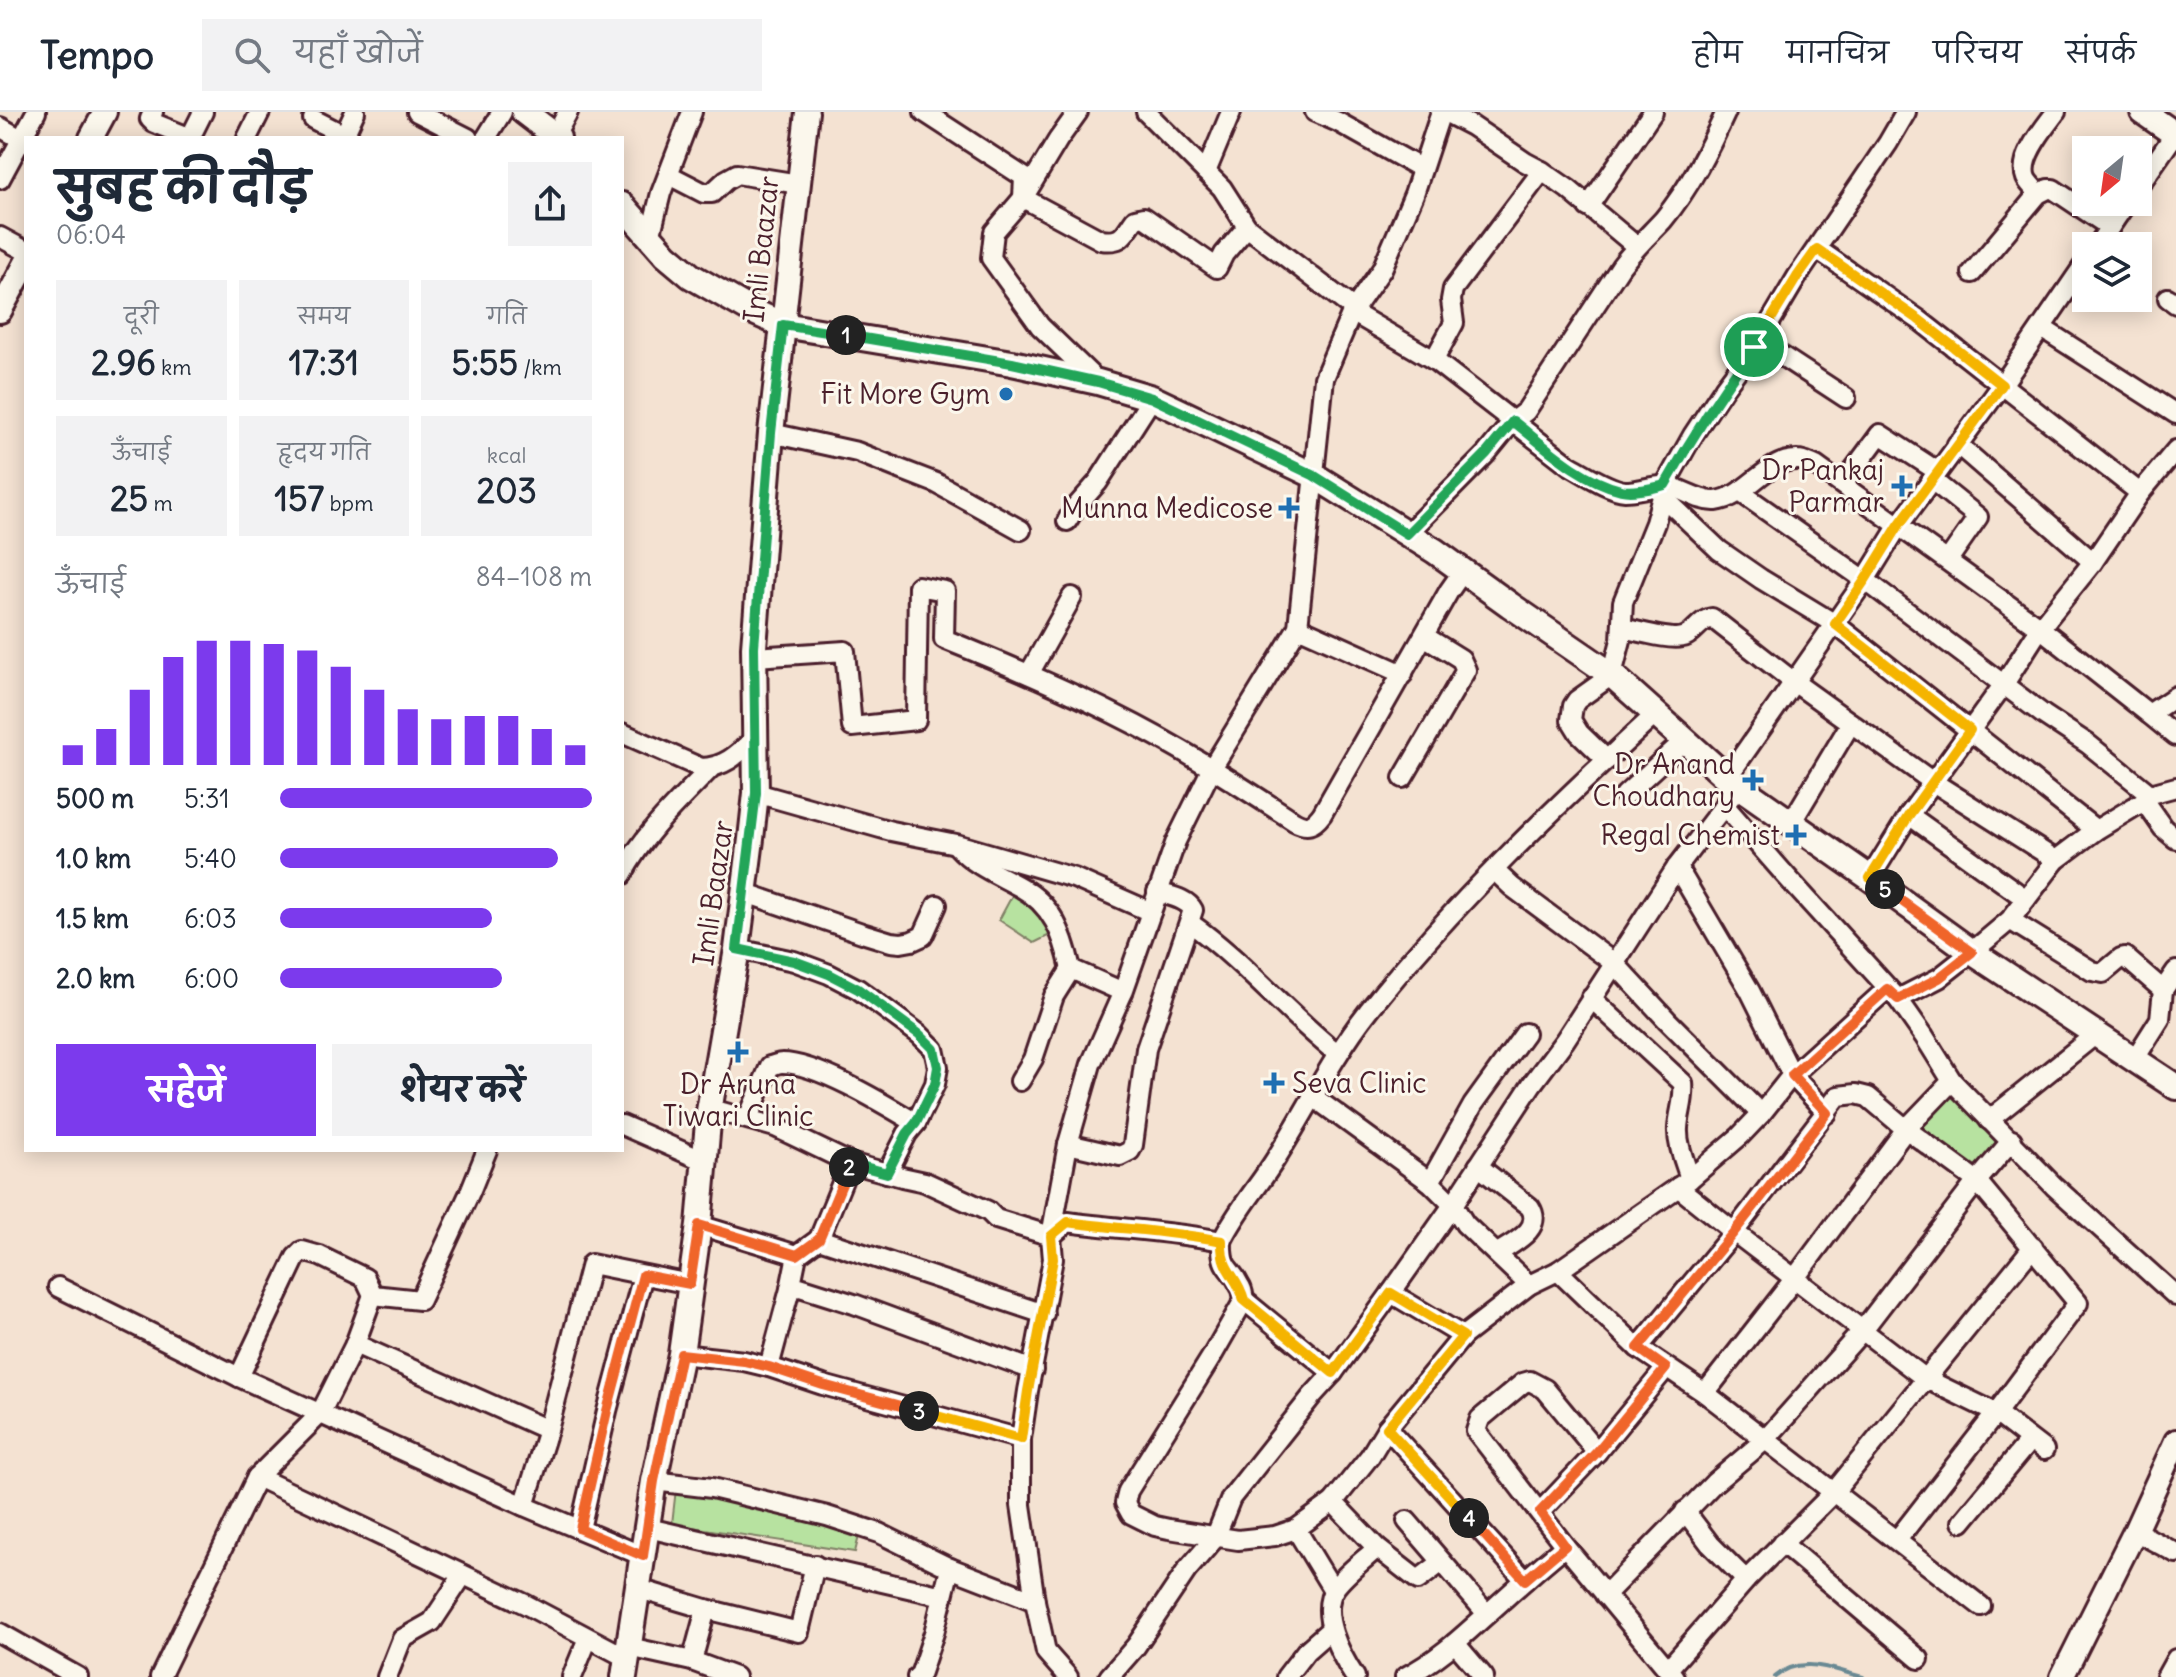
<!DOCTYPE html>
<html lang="hi">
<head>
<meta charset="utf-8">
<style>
	body { margin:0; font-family:Delius,"Playpen Sans Deva",sans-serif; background:#f2f2f3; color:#1f2937; height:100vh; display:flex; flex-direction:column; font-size:30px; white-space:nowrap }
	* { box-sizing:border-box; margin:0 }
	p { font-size:26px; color:#747a83 }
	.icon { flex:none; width:44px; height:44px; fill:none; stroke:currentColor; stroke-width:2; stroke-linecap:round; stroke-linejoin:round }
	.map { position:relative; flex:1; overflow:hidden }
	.details { position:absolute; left:24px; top:24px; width:600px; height:1016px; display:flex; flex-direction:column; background:#fff; border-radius:0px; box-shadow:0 4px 20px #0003 }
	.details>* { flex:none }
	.needle { width:52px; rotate:209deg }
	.buttons { position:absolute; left:2072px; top:24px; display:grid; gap:16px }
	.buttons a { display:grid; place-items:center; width:80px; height:80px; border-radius:0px; background:#fff; box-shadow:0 4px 20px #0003; font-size:40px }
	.pin { position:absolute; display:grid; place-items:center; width:68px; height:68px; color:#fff; margin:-34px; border:4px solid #fff; border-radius:50%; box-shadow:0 2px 8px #0007 }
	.km { position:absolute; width:40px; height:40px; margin:-20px; border-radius:50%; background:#222; color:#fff; font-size:22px; line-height:40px; text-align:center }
	.round { display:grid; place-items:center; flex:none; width:84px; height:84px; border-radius:0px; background:#f2f2f3 }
	.head { display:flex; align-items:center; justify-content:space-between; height:136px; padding:0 32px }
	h1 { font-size:44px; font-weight:700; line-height:60px }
	.figures { display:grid; grid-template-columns:repeat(3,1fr); gap:12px; height:136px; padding:8px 32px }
	.figures div { display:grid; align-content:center; border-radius:0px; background:#f2f2f3; text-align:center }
	.figures b { font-size:34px; font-weight:700 }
	.figures small { font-size:22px; font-weight:400 }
	.figures p { font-size:22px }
	.chart { height:224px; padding:16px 32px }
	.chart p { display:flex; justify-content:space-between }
	.chart svg { width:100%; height:144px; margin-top:8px; stroke:#7c3aed; stroke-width:6 }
	.button { display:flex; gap:16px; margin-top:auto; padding:16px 32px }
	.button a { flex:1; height:92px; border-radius:0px; background:#7c3aed; color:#fff; font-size:32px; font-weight:700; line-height:92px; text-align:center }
	.button a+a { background:#f2f2f3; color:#1f2937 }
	ul { padding:0 32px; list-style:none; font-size:26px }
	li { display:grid; grid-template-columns:128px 96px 1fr; align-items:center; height:60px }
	li i { height:20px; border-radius:10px; background:#7c3aed }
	header { display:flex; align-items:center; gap:48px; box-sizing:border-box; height:112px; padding:0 40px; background:#fff; border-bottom:2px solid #e0e1e3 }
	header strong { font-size:38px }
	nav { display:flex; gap:44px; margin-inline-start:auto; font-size:28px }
	.search { width:560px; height:72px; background:#f2f2f3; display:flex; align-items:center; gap:20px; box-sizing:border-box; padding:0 28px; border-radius:0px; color:#747a83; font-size:30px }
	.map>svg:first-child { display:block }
	.green { fill:#b7e2a0; stroke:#808066; stroke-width:2 }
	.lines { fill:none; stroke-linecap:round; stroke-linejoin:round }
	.stream { stroke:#698993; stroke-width:4 }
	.minor-casing { stroke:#4a1f2b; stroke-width:24 }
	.tertiary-casing { stroke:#4a1f2b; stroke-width:28 }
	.secondary-casing { stroke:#4a1f2b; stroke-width:30 }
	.minor { stroke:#fbf7ec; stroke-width:18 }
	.tertiary { stroke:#fbf7ec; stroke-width:22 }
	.secondary { stroke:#fbf7ec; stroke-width:24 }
	.split-1-casing { stroke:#fff; stroke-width:16 }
	.split-2-casing { stroke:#fff; stroke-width:16 }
	.split-3-casing { stroke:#fff; stroke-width:16 }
	.split-4-casing { stroke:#fff; stroke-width:16 }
	.split-5-casing { stroke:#fff; stroke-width:16 }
	.split-6-casing { stroke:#fff; stroke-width:16 }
	.split-1 { stroke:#22a559; stroke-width:10 }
	.split-2 { stroke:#22a559; stroke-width:10 }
	.split-3 { stroke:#f0652b; stroke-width:10 }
	.split-4 { stroke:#f5b400; stroke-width:10 }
	.split-5 { stroke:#f0652b; stroke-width:10 }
	.split-6 { stroke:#f5b400; stroke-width:10 }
	.poi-dot { fill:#1f6fb2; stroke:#fbf7ec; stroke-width:3 }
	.labels { text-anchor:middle; stroke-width:6; stroke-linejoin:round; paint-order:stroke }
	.street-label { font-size:28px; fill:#4a1f2b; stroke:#fbf7ec }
	.poi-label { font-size:28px; fill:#4a1f2b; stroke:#fbf7ec; text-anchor:end }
</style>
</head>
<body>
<header>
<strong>Tempo</strong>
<div class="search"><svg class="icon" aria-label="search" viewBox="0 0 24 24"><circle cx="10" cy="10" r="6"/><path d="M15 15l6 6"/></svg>यहाँ खोजें</div>
<nav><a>होम</a><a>मानचित्र</a><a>परिचय</a><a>संपर्क</a></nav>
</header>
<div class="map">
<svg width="2176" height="1565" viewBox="0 0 2176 1565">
	<rect width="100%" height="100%" fill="#f4e2d2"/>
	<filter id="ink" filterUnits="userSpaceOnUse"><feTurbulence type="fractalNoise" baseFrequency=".0125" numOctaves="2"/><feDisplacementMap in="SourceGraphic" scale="16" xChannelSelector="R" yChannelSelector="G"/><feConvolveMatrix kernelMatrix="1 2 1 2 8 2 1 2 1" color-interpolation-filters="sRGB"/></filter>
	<g filter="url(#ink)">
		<g class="green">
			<polygon points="1013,782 1040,791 1056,820 1034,831 999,808"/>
			<polygon points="1955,975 2003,1026 1974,1055 1918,1012"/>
			<polygon points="677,1368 862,1412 855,1440 672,1412"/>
		</g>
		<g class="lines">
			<path class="stream" d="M1775,1565C1801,1542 1833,1558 1863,1565"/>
			<g class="minor-casing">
				<g id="minor">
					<polyline points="153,0 150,7 154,11 191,26"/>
					<polyline points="417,0 468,26"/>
					<path d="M924,0L1024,65L1023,86L1101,128C1123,131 1123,123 1135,107L1144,105L1217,156L1224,142L1247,115"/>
					<polyline points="1078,0 1058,28 1023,86 994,120 991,146 1040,214 1098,270"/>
					<polyline points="1146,0 1222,76 1247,115 1354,197"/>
					<polyline points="1315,0 1338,10 1422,57"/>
					<polyline points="1445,0 1472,14 1525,50 1542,59 1568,77 1636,134"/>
					<polyline points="313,7 350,26"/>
					<polyline points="0,15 26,30"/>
					<polyline points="190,26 203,0"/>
					<polyline points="247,26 260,0"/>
					<polyline points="343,26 355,0"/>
					<polyline points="486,26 502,0"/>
					<polyline points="554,26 568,0"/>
					<polyline points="1206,60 1231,0"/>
					<polyline points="669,63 704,81 712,81 726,68 737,62 799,72"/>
					<polyline points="0,67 36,0"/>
					<polyline points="2138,75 2175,22"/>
					<path d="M2038,82C2035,77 2028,71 2026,66C2018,46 2045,15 2056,0"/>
					<polyline points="1588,95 1653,0"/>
					<polyline points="0,125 26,139"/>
					<polyline points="650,125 661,81 692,0"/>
					<polyline points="2097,134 2127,90"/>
					<polyline points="1817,137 1918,207 2140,381"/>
					<polyline points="1972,161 2038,82 2048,77 2053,77 2110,115"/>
					<polyline points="2168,186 2176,192"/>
					<path d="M1352,200L1434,248L1569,353C1584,361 1609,378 1625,379C1639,379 1657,372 1668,374C1683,377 1700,390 1716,389C1748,385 1765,347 1798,348C1804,348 1810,352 1816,354L2040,516L2149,602L2176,584"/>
					<polyline points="2042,216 2176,302"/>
					<polyline points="1759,229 1846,286"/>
					<polyline points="1434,248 1454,211 1451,188 1453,177 1542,59"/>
					<polyline points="771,321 857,340 897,356 936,371 1021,418"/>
					<polyline points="1957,332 2093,450"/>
					<polyline points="1932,368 1978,405 1948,448"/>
					<polyline points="1843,372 1880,322 1937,359"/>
					<polyline points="1740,380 1865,468 2044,603 2088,632 2150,682"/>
					<polyline points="1662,384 1719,438 1761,467 1835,512 2096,718"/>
					<polyline points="1067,409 1076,395 1098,370 1152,286"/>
					<path d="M1407,422L1486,342L1513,309L1526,299L1621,154C1634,137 1649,123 1663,108C1689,77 1709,37 1726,0"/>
					<polyline points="1298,515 1403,562"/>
					<path d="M1623,516C1637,519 1675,530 1686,524C1696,519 1700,508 1712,506L1794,570L1933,670L2056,748"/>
					<path d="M755,545L845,539L852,615L916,608L918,474L945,479L944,527C1001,550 1058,574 1114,602C1177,633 1236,671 1294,709C1307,716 1313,714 1322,702L1449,479L1463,459"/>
					<polyline points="1029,562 1072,485"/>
					<path d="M1657,601C1556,694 1455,790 1369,898C1332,945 1307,998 1275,1048C1258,1075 1236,1100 1222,1129C1221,1160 1230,1152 1240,1174C1243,1178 1243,1183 1244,1188L1212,1244L1128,1379L1125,1391L1131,1402L1155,1414L1169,1417L1238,1428L1275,1424L1296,1417L1333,1390L1370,1344L1387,1316L1463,1224L1529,1173L1558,1159L1690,1067L1740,1024L1761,1002L1792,963L1887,877"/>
					<polyline points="2149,602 2176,624"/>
					<path d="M622,621L701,656C725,656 739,641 756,625"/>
					<polyline points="1607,648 1579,621 1571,608 1573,594 1577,588 1612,563 1621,528 1623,490 1655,411 1665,373 1693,323 1724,276 1759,229 1797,165 1888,31 1906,0"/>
					<polyline points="1403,666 1466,558 1461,547 1424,524"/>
					<polyline points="1727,666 1865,468 1899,413 2002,273 2086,150"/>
					<polyline points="756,681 891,719 956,732 1074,766 1151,800"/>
					<polyline points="1625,683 1685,628"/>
					<polyline points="2144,689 2163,716 2176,727"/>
					<polyline points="1724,693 1787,765 1898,887 1924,924 1952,969 2054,1074 2176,1184"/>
					<polyline points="1909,703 2026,787"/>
					<polyline points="1791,711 1851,611"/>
					<path d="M957,734C975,754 997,762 1020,775C1053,793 1063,822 1071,857L1123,880"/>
					<polyline points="1677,755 1750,879 1792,963 1827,1001"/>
					<polyline points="1494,758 1512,775 1614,851 1667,908 1761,1002"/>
					<path d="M622,763C644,721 679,689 711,656"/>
					<polyline points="1870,766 1909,703 2004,572 2040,516 2093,450 2140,381 2176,338"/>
					<polyline points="743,780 865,822 891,830 901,831 912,829 923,824 937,793"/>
					<polyline points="2010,808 2092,859 2103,861 2121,846 2125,845 2163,878"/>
					<path d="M1190,811C1244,849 1286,901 1338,942"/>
					<polyline points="737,837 794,849 829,862 858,877 919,922 934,937 938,955 935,972 916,1011 907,1022 887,1061"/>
					<path d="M1591,886L1683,971C1685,987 1679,1000 1678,1016C1677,1033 1685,1050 1690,1067"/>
					<polyline points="1898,887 1939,866 1972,840 2010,808 2056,748 2096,718 2144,689 2150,682 2176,675"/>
					<polyline points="2134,948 2160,907 2163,878 2176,859"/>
					<polyline points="1020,969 1033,947 1054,884 1071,857"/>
					<polyline points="1312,984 1430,1070 1453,1093 1465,1112 1529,1173"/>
					<path d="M709,999L722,1000L775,1015L850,1051L902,1065L925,1070L988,1099L996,1107L1051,1124L1068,1110C1119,1117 1171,1119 1222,1129"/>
					<path d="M748,1006L770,954C774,953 779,951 782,951C817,951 886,993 916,1011"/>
					<polyline points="1989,1008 2096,922"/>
					<polyline points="622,1013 704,1049"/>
					<path d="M1068,1032L1120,1044L1130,1039L1133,1033L1146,937L1193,798C1187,786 1169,784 1157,780"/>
					<path d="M1478,1054L1530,1095C1544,1117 1513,1131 1498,1141"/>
					<polyline points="1430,1070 1473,993 1525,921"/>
					<polyline points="1678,1075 1734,1120 1926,1267 1996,1301 2044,1338"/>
					<polyline points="699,1113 797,1143 819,1127 1044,1202"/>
					<polyline points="819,1127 850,1051"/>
					<polyline points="1558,1159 1638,1236 1705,1281 1981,1494"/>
					<polyline points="58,1175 239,1265 524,1394 643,1444"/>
					<polyline points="790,1177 800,1175 854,1192 1033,1258"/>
					<polyline points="1391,1181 1463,1224"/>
					<polyline points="1244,1188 1333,1261"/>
					<polyline points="355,1232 548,1318"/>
					<polyline points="1638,1236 1734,1120 1838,984 1856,982 1868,985 1906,1017 1977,1069 2078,1191 1996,1301 1897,1428"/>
					<polyline points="681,1242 744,1249 769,1255 823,1273 1021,1327"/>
					<polyline points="769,1255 790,1177 797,1143"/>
					<polyline points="239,1265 296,1145 302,1139 320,1144 365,1166 373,1183 420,1188 470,1080 487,1038"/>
					<polyline points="1705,1281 1795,1166 1906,1017 1952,969"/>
					<polyline points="1387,1316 1525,1468"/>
					<polyline points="1597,1340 1545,1277 1530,1269 1523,1271 1480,1307 1476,1319 1565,1434 1674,1565"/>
					<polyline points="257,1365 525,1492 627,1546"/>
					<polyline points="654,1369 712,1376 827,1404 879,1421 950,1456 1035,1489 1046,1540 1068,1565"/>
					<polyline points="1333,1390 1377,1436 1418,1468 1442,1450"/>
					<polyline points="524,1394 548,1318 591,1152 690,1172"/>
					<polyline points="1685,1399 1710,1432 1746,1468"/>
					<polyline points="1540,1400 1597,1340 1666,1256"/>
					<polyline points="1407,1409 1487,1502"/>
					<polyline points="1962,1410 2030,1328"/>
					<polyline points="648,1416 943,1484"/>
					<polyline points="580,1417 607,1299 643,1163"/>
					<polyline points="1296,1417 1333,1478"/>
					<polyline points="2135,1419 2176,1441"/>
					<polyline points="1782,1431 1919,1547"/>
					<polyline points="639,1477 706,1497 799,1520 815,1453"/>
					<polyline points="1605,1483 1714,1371 1765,1328 1862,1219 1977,1069 2012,1028"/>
					<polyline points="1035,1489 1021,1393 1021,1327 1028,1279 1053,1147 1051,1124 1068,1032 1091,952 1123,880 1176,729 1212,656 1298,515 1324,266 1352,200 1382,157 1414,82 1441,0"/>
					<polyline points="0,1521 78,1565"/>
					<polyline points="1455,1531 1484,1565"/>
					<polyline points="629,1535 692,1549 735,1565"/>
					<polyline points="692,1549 706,1497"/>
					<polyline points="1668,1557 1746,1468 1834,1380 2033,1135"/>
					<polyline points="160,1565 257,1365 320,1302 355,1232 373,1183"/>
					<polyline points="387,1565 402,1527 432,1510 463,1463"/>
					<polyline points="572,1565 588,1526"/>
					<polyline points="917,1565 920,1563 934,1521 950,1456"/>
					<polyline points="1109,1565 1136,1534 1187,1458 1215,1426 1231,1386 1312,1284 1333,1261 1391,1181 1453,1093 1532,972 1565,928 1677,755 1739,674"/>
					<polyline points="1286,1565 1306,1539 1331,1517"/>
					<path d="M1355,1565C1341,1544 1318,1501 1335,1476C1346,1461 1363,1449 1377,1436"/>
					<path d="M1405,1565C1440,1547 1465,1522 1494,1496C1517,1475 1541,1454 1565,1434"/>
					<polyline points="2166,1565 2176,1547"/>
				</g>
			</g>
			<g class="tertiary-casing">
				<g id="tertiary">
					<polyline points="91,26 105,0"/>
					<polyline points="0,199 26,151"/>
					<polyline points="783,213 807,0"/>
					<polyline points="2062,1565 2135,1419 2176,1329"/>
				</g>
			</g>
			<g class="secondary-casing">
				<g id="secondary">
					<polyline points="524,0 558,26"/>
					<polyline points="2143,0 2176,23"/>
					<polyline points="622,93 666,143 691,164 752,199 783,213 1012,251 1098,270 1152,286 1313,363 1435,439 1510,493 1612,563 1727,666 1870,766 1972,840 2176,975"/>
					<polyline points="624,1565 654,1369 681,1242 699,1113 709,999 737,837 751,727 756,681 754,535 771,321 783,213"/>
				</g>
			</g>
			<use href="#minor" class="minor"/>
			<use href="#tertiary" class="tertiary"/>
			<use href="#secondary" class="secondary"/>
		</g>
	</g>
	<g class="lines" filter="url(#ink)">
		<g class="split-1-casing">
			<path id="split-1" d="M846,223L1012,251L1098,270L1152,286L1313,363L1407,422L1486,342L1513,309C1546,335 1580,368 1621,378C1634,381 1652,376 1665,373C1692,325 1721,280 1754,235"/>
		</g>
		<g class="split-2-casing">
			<polyline id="split-2" points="846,223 783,213 771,321 754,535 756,681 737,837 794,849 829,862 858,877 919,922 934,937 938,955 935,972 916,1011 907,1022 887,1061 850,1051 849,1055"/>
		</g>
		<g class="split-3-casing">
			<polyline id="split-3" points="849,1055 819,1127 797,1143 699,1113 690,1172 643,1163 607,1299 580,1417 643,1444 654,1369 681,1242 744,1249 769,1255 823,1273 919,1299"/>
		</g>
		<g class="split-4-casing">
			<path id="split-4" d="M919,1299L1021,1327L1028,1279L1053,1147L1051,1124L1068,1110C1119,1117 1171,1119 1222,1129C1221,1161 1237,1161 1244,1188L1333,1261L1391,1181L1463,1224L1387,1316L1469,1406"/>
		</g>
		<g class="split-5-casing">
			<polyline id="split-5" points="1469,1406 1525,1468 1565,1434 1540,1400 1597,1340 1666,1256 1638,1236 1734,1120 1827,1001 1792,963 1887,877 1898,887 1939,866 1972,840 1885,777"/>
		</g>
		<g class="split-6-casing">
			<polyline id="split-6" points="1754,235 1797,165 1817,137 1918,207 2002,273 1899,413 1865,468 1835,512 1970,618 1909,703 1870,766 1885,777"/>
		</g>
		<use href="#split-1" class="split-1"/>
		<use href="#split-2" class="split-2"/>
		<use href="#split-3" class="split-3"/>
		<use href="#split-4" class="split-4"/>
		<use href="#split-5" class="split-5"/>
		<use href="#split-6" class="split-6"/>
	</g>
	<g class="poi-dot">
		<circle cx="1006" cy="282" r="8"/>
		<path d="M1898 362h8v8h8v8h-8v8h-8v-8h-8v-8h8z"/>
		<path d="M1285 384h8v8h8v8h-8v8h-8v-8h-8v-8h8z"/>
		<path d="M1749 656h8v8h8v8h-8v8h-8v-8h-8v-8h8z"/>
		<path d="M1792 711h8v8h8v8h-8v8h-8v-8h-8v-8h8z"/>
		<path d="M734 928h8v8h8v8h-8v8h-8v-8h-8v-8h8z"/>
		<path d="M1270 959h8v8h8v8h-8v8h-8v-8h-8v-8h8z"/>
	</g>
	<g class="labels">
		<g class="street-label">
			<text transform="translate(761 137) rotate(-84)" y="10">Imli Baazar</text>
			<text transform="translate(713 781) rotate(-82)" y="10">Imli Baazar</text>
		</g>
		<g class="poi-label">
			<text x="990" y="292">Fit More Gym</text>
			<text x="1884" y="368">Dr Pankaj<tspan x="1884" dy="32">Parmar</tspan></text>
			<text x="1273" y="406">Munna Medicose</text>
			<text x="1735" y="662">Dr Anand<tspan x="1735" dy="32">Choudhary</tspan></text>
			<text x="1780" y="733">Regal Chemist</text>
			<text x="1292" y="981" text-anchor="start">Seva Clinic</text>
			<text x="738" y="982" text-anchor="middle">Dr Aruna<tspan x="738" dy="32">Tiwari Clinic</tspan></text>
		</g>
	</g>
</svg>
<div class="buttons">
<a><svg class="needle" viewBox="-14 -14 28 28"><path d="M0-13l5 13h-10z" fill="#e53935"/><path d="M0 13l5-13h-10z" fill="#747a83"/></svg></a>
<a><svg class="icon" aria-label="layers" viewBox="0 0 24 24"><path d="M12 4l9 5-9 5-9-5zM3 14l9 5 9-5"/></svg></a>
</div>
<div class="pin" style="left:1754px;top:235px;background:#1e9e55"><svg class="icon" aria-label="arrive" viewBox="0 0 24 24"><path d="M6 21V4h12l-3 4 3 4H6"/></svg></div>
<b class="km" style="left:846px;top:223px">1</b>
<b class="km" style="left:849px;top:1055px">2</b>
<b class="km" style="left:919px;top:1299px">3</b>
<b class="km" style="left:1469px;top:1406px">4</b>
<b class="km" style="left:1885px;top:777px">5</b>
<section class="details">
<div class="head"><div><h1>सुबह की दौड़</h1><p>06:04</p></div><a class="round"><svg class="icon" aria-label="share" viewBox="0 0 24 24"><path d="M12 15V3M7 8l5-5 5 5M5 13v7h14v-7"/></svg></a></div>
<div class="figures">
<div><p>दूरी</p><b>2.96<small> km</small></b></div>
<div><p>समय</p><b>17:31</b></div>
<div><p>गति</p><b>5:55<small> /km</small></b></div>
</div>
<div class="figures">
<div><p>ऊँचाई</p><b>25<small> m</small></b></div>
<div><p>हृदय गति</p><b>157<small> bpm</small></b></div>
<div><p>kcal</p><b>203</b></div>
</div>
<div class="chart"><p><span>ऊँचाई</span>84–108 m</p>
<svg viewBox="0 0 160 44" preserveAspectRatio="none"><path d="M5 44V38M15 44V33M25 44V21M35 44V11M45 44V6M55 44V6M65 44V7M75 44V9M85 44V14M95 44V21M105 44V27M115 44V30M125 44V29M135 44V29M145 44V33M155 44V38"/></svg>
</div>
<ul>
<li><b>500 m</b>5:31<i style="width:100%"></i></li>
<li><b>1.0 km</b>5:40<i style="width:89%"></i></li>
<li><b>1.5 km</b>6:03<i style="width:68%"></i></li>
<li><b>2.0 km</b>6:00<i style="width:71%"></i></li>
</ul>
<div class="button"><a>सहेजें</a><a>शेयर करें</a></div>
</section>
</div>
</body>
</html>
